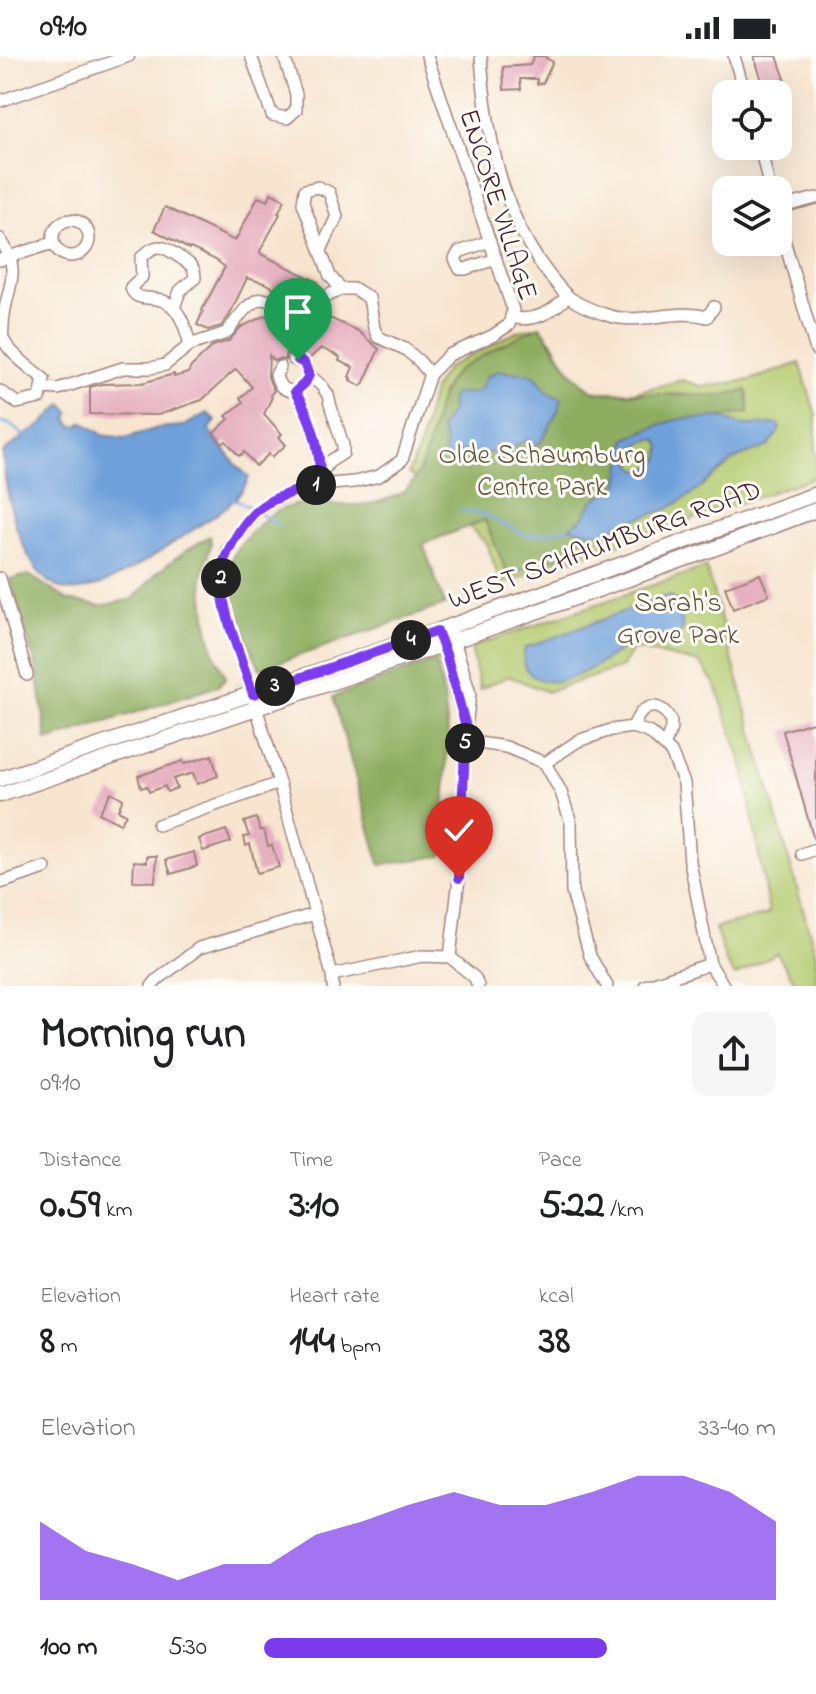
<!DOCTYPE html>
<html lang="en">
<head>
<meta charset="utf-8">
<style>
	body { margin:0; font-family:"Indie Flower",sans-serif; background:#f6f6f6; color:#202124; height:100vh; display:flex; flex-direction:column; font-size:30px; white-space:nowrap }
	* { box-sizing:border-box; margin:0 }
	p { font-size:26px; color:#757577 }
	.icon { flex:none; width:44px; height:44px; fill:none; stroke:currentColor; stroke-width:2; stroke-linecap:round; stroke-linejoin:round }
	.map { position:relative; height:930px; overflow:hidden }
	.details { display:flex; flex-direction:column; background:#fff; flex:1 }
	.details>* { flex:none }
	.controls { position:absolute; left:712px; top:24px; display:grid; gap:16px }
	.controls a { display:grid; place-items:center; width:80px; height:80px; border-radius:16px; background:#fff; box-shadow:0 8px 32px #0002; font-size:40px }
	.pin { position:absolute; display:grid; place-items:center; width:68px; height:68px; color:#fff; margin:-82px -34px; border-radius:50% 50% 50% 0; rotate:-45deg; box-shadow:0 0 8px #0007 }
	.pin .icon { rotate:45deg }
	.km { position:absolute; width:40px; height:40px; margin:-20px; border-radius:50%; background:#222; color:#fff; font-size:22px; line-height:40px; text-align:center }
	.round { display:grid; place-items:center; flex:none; width:84px; height:84px; border-radius:16px; background:#f6f6f6 }
	.headline { display:flex; align-items:center; justify-content:space-between; height:136px; padding:0 40px }
	h1 { font-size:44px; font-weight:700; line-height:60px }
	.figures { display:grid; grid-template-columns:repeat(3,1fr); gap:12px; height:136px; padding:8px 40px }
	.figures div { display:grid; align-content:center }
	.figures b { font-size:40px; font-weight:700 }
	.figures small { font-size:22px; font-weight:400 }
	.figures p { font-size:22px }
	.chart { height:224px; padding:16px 40px }
	.chart p { display:flex; justify-content:space-between }
	.chart svg { width:100%; height:144px; margin-top:8px; fill:#7c3aed; opacity:.7 }
	ul { padding:0 40px; list-style:none; font-size:26px }
	li { display:grid; grid-template-columns:128px 96px 1fr; align-items:center; height:60px }
	li i { height:20px; border-radius:10px; background:#7c3aed }
	.status { display:flex; justify-content:space-between; align-items:center; height:56px; padding:0 40px; background:#fff; direction:ltr }
	.status svg { height:22px; fill:currentColor }
	.map>svg:first-child { display:block }
	.green { fill:#b3c96d; stroke:#7e744c; stroke-width:2 }
	.forest { fill:#8ead60; stroke:#6c6646; stroke-width:2 }
	.water { fill:#70a0da; stroke:#5d6082; stroke-width:2; fill-rule:evenodd }
	.lines { fill:none; stroke-linecap:round; stroke-linejoin:round }
	.stream { stroke:#70a0da; stroke-width:3 }
	.building { fill:#e6b0c1 }
	.minor-casing { stroke:#a0827e; stroke-width:14 }
	.major-casing { stroke:#a0827e; stroke-width:17 }
	.minor { stroke:#fff; stroke-width:11 }
	.major { stroke:#fff; stroke-width:14 }
	.route-casing { stroke:#fff; stroke-width:16 }
	.route { stroke:#7c3aed; stroke-width:10 }
	.labels { text-anchor:middle; stroke-width:6; stroke-linejoin:round; paint-order:stroke }
	.street-label { font-size:28px; fill:#4a1f2b; stroke:#fdfcf7 }
	.park-label { font-size:28px; fill:#6a523f; stroke:#fdfcf7 }
</style>
</head>
<body>
<div class="status"><b>09:10</b><svg viewBox="0 0 49 12"><path d="M0 12V9h3v3zM5 12V6h3v6zM10 12V3h3v9zM15 12V0h3v12zM26 1h20v11H26zM47 4h2v5h-2z"/></svg></div>
<div class="map">
<svg width="816" height="930" viewBox="0 0 816 930">
	<rect width="100%" height="100%" fill="#fdfcf7"/>
	<filter id="ink" filterUnits="userSpaceOnUse"><feTurbulence type="fractalNoise" baseFrequency=".0125" numOctaves="2"/><feDisplacementMap in="SourceGraphic" scale="16" xChannelSelector="R" yChannelSelector="G"/><feConvolveMatrix kernelMatrix="1 2 1 2 8 2 1 2 1" color-interpolation-filters="sRGB"/></filter>
	<filter id="wash" filterUnits="userSpaceOnUse"><feTurbulence type="fractalNoise" baseFrequency=".006" numOctaves="4" result="noise"/><feDisplacementMap in="SourceGraphic" scale="32" xChannelSelector="R" yChannelSelector="G"/><feGaussianBlur stdDeviation="1.8" result="paint"/><feColorMatrix in="noise" values="0 0 0 0 0 0 0 0 0 0 0 0 0 0 0 0 0 1.4 0 .05"/><feComposite in="paint" operator="in"/></filter>
	<g filter="url(#wash)">
		<rect width="100%" height="100%" fill="#f7e5d0"/>
		<g class="green">
			<polygon points="540,270 554,288 566,309 581,328 596,336 636,336 682,324 701,330 716,329 750,324 800,307 816,359 816,421 501,528 487,488 433,436 408,418 419,392 433,334 447,312 500,284 519,275"/>
			<polygon points="706,511 816,899 816,930 797,930 777,897 735,920 727,908 715,872 769,858 744,712 716,630 700,607 637,593 630,597 622,611 547,636 509,620 480,633 471,591"/>
		</g>
		<g class="forest">
			<path d="M540,270C559,294 568,322 596,336L718,340L747,334L749,356L703,364L680,363L646,374L626,384L619,428L593,445L584,461L592,490L508,519L485,464L423,488L445,549L260,613C247,580 219,533 234,498C237,491 244,484 249,479C297,422 336,464 390,442C395,440 402,438 406,434C437,402 426,350 455,317C460,311 468,308 475,304C496,291 517,281 540,270Z"/>
			<polygon points="210,480 211,488 202,521 207,568 214,598 226,621 218,630 47,685 37,613 10,523 29,519 68,544 100,550 133,543 159,515 185,495"/>
			<polygon points="436,604 444,641 448,676 442,800 380,809 333,641"/>
		</g>
		<g class="water">
			<path d="M500,314C512,320 523,314 532,319C546,326 540,338 562,342C561,352 545,381 538,389L529,384L516,389L513,402L505,405L495,397L463,396L455,402H445L444,395L446,387L440,372L452,354L451,343L454,338L474,337L481,332L487,320Z"/>
			<path d="M62,348L70,356L67,362L71,369L78,370L83,366L103,379L125,382L158,372L184,370L207,357L216,365L209,374L239,412L249,421C243,446 202,467 182,481C155,499 111,530 79,534C24,542 4,436 3,397L24,380L43,368Z"/>
			<path d="M720,361L743,369L778,368L780,373L769,390L735,403L695,436L668,453L617,469L608,479L569,472L584,461L593,445L619,428L626,383C643,376 662,366 681,363C694,362 706,363 720,361ZM656,383L661,390L659,404L651,411L639,414L633,409C631,391 639,384 656,383Z"/>
			<path d="M671,540C679,548 682,561 683,573L677,581C665,583 649,579 640,583C613,595 563,643 532,619C522,612 522,603 525,592L663,541Z"/>
		</g>
		<g class="lines">
			<g class="stream">
				<polyline points="0,366 10,368 24,380"/>
				<polyline points="235,443 252,453"/>
				<polyline points="461,454 485,459 525,479 541,478 569,472"/>
				<polyline points="259,457 279,469"/>
			</g>
		</g>
		<g id="blocks">
			<g class="building">
				<polygon points="534,0 546,0 546,2 553,6 543,27 537,28 537,23 520,23 521,33 504,34 503,11 530,9"/>
				<polygon points="754,0 777,0 785,23 764,31"/>
				<polygon points="271,137 285,144 278,157 280,158 260,195 261,198 318,226 312,238 304,235 301,241 289,241 267,228 247,222 229,260 221,270 208,274 197,269 203,255 202,254 225,211 216,204 191,192 189,193 154,174 165,151 235,185 258,141 268,145"/>
				<polygon points="275,255 277,260 307,258 332,263 358,275 379,293 364,326 361,330 350,324 351,322 349,321 353,311 339,305 340,301 321,292 310,302 301,297 287,283 290,295 285,299 285,304 279,303 274,305 269,299 268,321 274,335 270,339 272,341 264,358 282,378 279,381 286,389 272,401 269,398 256,410 244,396 242,399 241,398 239,400 226,385 222,388 213,378 229,363 226,360 243,346 240,342 252,331 236,313 202,344 158,359 90,358 90,331 102,328 142,327 174,318 174,321 188,317 191,311 213,290 229,285 241,271"/>
				<polygon points="760,518 769,539 733,553 725,531"/>
				<polygon points="816,665 816,783 814,784 783,675"/>
				<polygon points="212,699 218,720 197,728 193,717 173,723 177,732 167,736 165,730 149,736 147,730 141,732 138,720 183,705 184,708"/>
				<polygon points="111,736 123,743 118,754 126,758 120,768 99,757"/>
				<polygon points="256,762 260,774 264,774 268,790 272,789 279,811 257,817 250,788 246,790 244,781 249,780 244,766"/>
				<polygon points="226,774 231,786 203,795 199,783"/>
				<polygon points="194,796 197,810 171,818 166,804"/>
				<polygon points="147,800 157,800 155,826 133,825 134,805 147,806"/>
			</g>
		</g>
	</g>
	<g filter="url(#ink)">
		<use href="#blocks" fill-opacity="0" stroke="#a0827e" stroke-width="2"/>
		<g class="lines">
			<g class="minor-casing">
				<g id="minor">
					<polyline points="251,0 272,59 287,62 296,54 296,38 284,0"/>
					<path d="M481,0C486,76 501,159 550,220C556,227 562,236 570,242C581,250 597,256 610,260C642,269 675,252 707,261L714,251"/>
					<polyline points="734,0 745,38"/>
					<polyline points="0,45 129,0"/>
					<polyline points="760,90 770,134"/>
					<polyline points="778,152 816,142"/>
					<polyline points="778,163 816,294"/>
					<circle cx="71" cy="182" r="18"/>
					<path d="M0,183C25,219 4,233 3,269C3,273 2,278 3,282C7,296 33,314 44,323L40,342L17,347L0,335"/>
					<polyline points="490,185 459,196 455,203 460,213 465,213 496,203"/>
					<polyline points="321,194 337,160 329,136 318,131 305,134 303,147 330,220 341,233 355,233 369,242 374,272 378,281 405,293 419,305 430,318"/>
					<polyline points="0,204 53,187"/>
					<path d="M511,261C534,267 552,256 568,240"/>
					<polyline points="190,289 226,277 246,252 257,244 263,243 283,249 303,250 314,247 341,233"/>
					<polyline points="293,303 304,307 309,319 305,327 295,336"/>
					<path d="M280,311L276,319C278,331 284,334 295,336C313,364 320,395 320,429"/>
					<polyline points="309,319 322,330 328,339 330,348 343,389 343,397 329,406 321,418"/>
					<path d="M42,332L58,333L123,312H150L165,309L190,289C187,277 183,262 174,252C159,235 135,250 131,231L142,221L141,202C158,184 164,191 181,202C189,208 195,210 195,222L180,235L174,252"/>
					<polyline points="0,522 27,619"/>
					<polyline points="450,570 470,638 466,671 459,822 450,901 475,922 478,930"/>
					<polyline points="440,584 466,671"/>
					<path d="M633,671C636,665 638,658 644,654C656,645 672,657 671,671C671,677 666,684 664,689"/>
					<polyline points="465,685 506,691 545,707 578,685 611,674 633,671 650,677 671,696 684,727 690,806 710,908 724,930"/>
					<polyline points="545,707 561,736 571,767 572,836 590,900 607,930"/>
					<polyline points="158,769 279,727"/>
					<polyline points="802,798 816,793"/>
					<polyline points="0,827 45,812"/>
					<polyline points="332,919 422,900 450,901"/>
					<polyline points="152,930 157,924 199,892 315,858"/>
					<polyline points="333,930 332,919 279,727 227,555 221,522 227,494 248,464 265,448 298,434 320,429 354,426 379,420 402,404 430,318 449,299 492,280 509,269 513,254 427,0"/>
					<polyline points="645,930 710,908"/>
				</g>
			</g>
			<g class="major-casing">
				<g id="major">
					<polyline points="0,723 437,575 816,438"/>
					<polyline points="0,739 442,589 713,493 816,454"/>
				</g>
			</g>
			<use href="#minor" class="minor"/>
			<use href="#major" class="major"/>
		</g>
	</g>
	<g class="lines" filter="url(#ink)">
		<g class="route-casing">
			<path id="route" d="M298,304L304,307L309,319L305,327L295,336C313,364 321,396 320,429C302,433 283,438 267,447C246,459 220,500 221,524C223,561 242,603 253,638L437,575L446,598L466,671L459,822"/>
		</g>
		<use href="#route" class="route"/>
	</g>
	<g class="labels">
		<g class="street-label">
			<text transform="translate(500 148) rotate(72)" y="10">ENCORE VILLAGE</text>
			<text transform="translate(604 487) rotate(-20)" y="10">WEST SCHAUMBURG ROAD</text>
		</g>
		<g class="park-label">
			<text x="542" y="407">Olde Schaumburg<tspan x="542" dy="32">Centre Park</tspan></text>
			<text x="678" y="555">Sarah's<tspan x="678" dy="32">Grove Park</tspan></text>
		</g>
	</g>
</svg>
<div class="controls">
<a><svg class="icon" aria-label="locate" viewBox="0 0 24 24"><circle cx="12" cy="12" r="6"/><path d="M12 2v4M12 18v4M2 12h4M18 12h4"/></svg></a>
<a><svg class="icon" aria-label="layers" viewBox="0 0 24 24"><path d="M12 4l9 5-9 5-9-5zM3 14l9 5 9-5"/></svg></a>
</div>
<div class="pin" style="left:298px;top:304px;background:#1e9e55"><svg class="icon" aria-label="arrive" viewBox="0 0 24 24"><path d="M6 21V4h12l-3 4 3 4H6"/></svg></div>
<div class="pin" style="left:459px;top:822px;background:#d93025"><svg class="icon" aria-label="check" viewBox="0 0 24 24"><path d="M5 12l5 5 9-10"/></svg></div>
<b class="km" style="left:316px;top:429px">1</b>
<b class="km" style="left:221px;top:522px">2</b>
<b class="km" style="left:275px;top:630px">3</b>
<b class="km" style="left:411px;top:584px">4</b>
<b class="km" style="left:465px;top:687px">5</b>
</div>
<section class="details">
<div class="headline"><div><h1>Morning run</h1><p>09:10</p></div><a class="round"><svg class="icon" aria-label="share" viewBox="0 0 24 24"><path d="M12 15V3M7 8l5-5 5 5M5 13v7h14v-7"/></svg></a></div>
<div class="figures">
<div><p>Distance</p><b>0.59<small> km</small></b></div>
<div><p>Time</p><b>3:10</b></div>
<div><p>Pace</p><b>5:22<small> /km</small></b></div>
</div>
<div class="figures">
<div><p>Elevation</p><b>8<small> m</small></b></div>
<div><p>Heart rate</p><b>144<small> bpm</small></b></div>
<div><p>kcal</p><b>38</b></div>
</div>
<div class="chart"><p><span>Elevation</span>33–40 m</p>
<svg viewBox="0 0 160 44" preserveAspectRatio="none"><path d="M0 44V20L10 29L20 33L30 38L40 33L50 33L60 24L70 20L80 15L90 11L100 15L110 15L120 11L130 6L140 6L150 11L160 20V44z"/></svg>
</div>
<ul>
<li><b>100 m</b>5:30<i style="width:67%"></i></li>
</ul>
</section>
</body>
</html>
